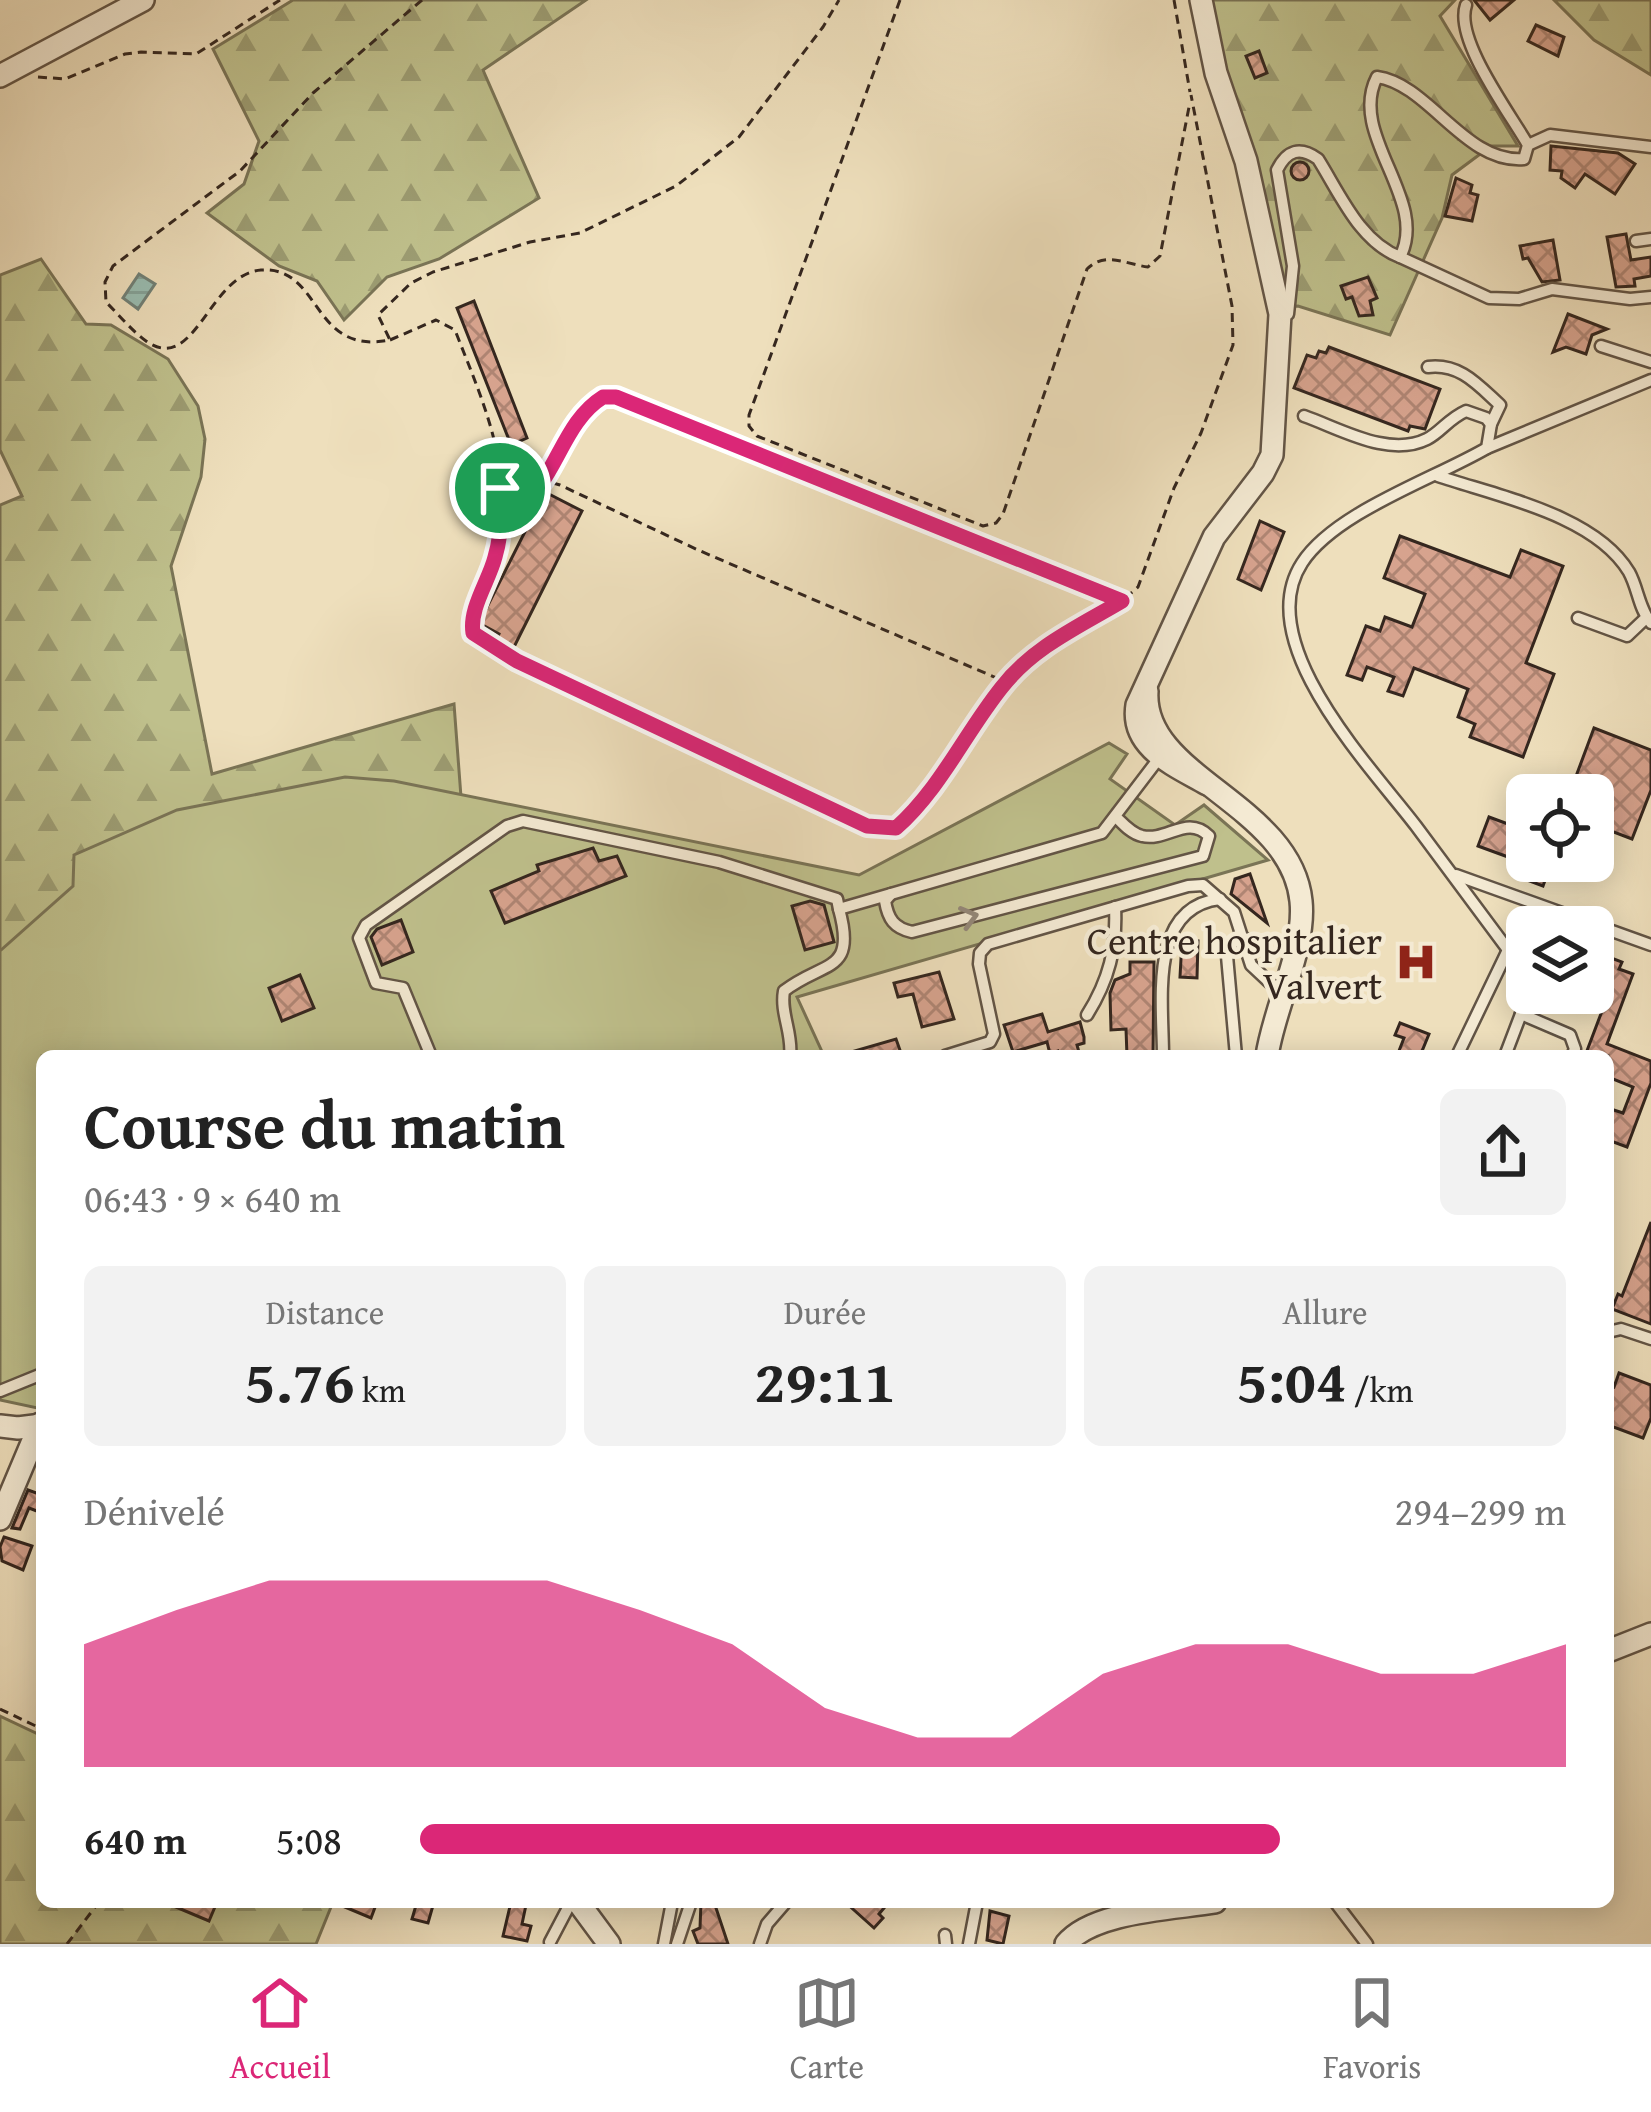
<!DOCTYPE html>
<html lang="fr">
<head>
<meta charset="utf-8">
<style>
	body { margin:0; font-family:"Gentium Book Plus",serif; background:#f2f2f2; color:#222; height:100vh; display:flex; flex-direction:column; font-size:45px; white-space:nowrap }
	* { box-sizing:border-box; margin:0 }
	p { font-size:39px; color:#767676 }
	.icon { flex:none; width:66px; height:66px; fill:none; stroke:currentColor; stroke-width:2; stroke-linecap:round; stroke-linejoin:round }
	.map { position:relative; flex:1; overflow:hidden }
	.side { position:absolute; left:36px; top:1050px; width:1578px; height:858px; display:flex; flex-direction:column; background:#fff; border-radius:18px; box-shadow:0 6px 30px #0003 }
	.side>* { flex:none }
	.tools { position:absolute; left:1506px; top:774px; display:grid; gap:24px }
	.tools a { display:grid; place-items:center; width:108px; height:108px; border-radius:18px; background:#fff; box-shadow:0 6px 30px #0003; font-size:60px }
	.pin { position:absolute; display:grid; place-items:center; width:102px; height:102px; color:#fff; margin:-51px; border:6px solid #fff; border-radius:50%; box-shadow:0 3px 12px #0007 }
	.round { display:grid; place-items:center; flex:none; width:126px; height:126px; border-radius:18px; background:#f2f2f2 }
	.overview { display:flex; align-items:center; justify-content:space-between; height:204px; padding:0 48px }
	h1 { font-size:66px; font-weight:600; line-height:90px }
	.figures { display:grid; grid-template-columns:repeat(3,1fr); gap:18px; height:204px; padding:12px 48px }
	.figures div { display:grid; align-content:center; border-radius:18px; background:#f2f2f2; text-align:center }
	.figures b { font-size:60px; font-weight:600 }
	.figures small { font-size:33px; font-weight:400 }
	.figures p { font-size:33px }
	.chart { height:336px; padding:24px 48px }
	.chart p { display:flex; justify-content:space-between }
	.chart svg { width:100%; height:216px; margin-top:12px; fill:#db2777; opacity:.7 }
	ul { padding:0 48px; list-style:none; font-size:39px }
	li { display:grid; grid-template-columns:192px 144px 1fr; align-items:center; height:90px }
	li i { height:30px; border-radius:15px; background:#db2777 }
	.dock { display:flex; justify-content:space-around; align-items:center; height:168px; border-top:3px solid #e0e0e0; background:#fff; font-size:33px; color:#767676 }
	.dock a { display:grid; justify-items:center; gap:6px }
	.dock .active { color:#db2777 }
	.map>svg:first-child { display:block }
	.forest { fill:url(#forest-firs); stroke:#7a7456; stroke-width:3 }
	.pitch { fill:#bfc08c; stroke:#7a7456; stroke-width:3 }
	.water { fill:url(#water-rules); stroke:#718177; stroke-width:3 }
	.building { fill:url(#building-cross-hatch); stroke:#35271f; stroke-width:3 }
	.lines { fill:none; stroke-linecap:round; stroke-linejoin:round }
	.service-casing { stroke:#635546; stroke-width:15 }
	.minor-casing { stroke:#635546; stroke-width:26 }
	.path { stroke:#35271f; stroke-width:3; stroke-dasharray:9 6; stroke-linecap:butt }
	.service { stroke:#f4ead3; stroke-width:10 }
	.minor { stroke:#f4ead3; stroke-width:21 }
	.oneway { stroke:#948879 }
	.route-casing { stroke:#fff; stroke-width:24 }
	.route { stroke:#db2777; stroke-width:15 }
	.labels { text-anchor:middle; stroke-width:9; stroke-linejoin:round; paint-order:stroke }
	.poi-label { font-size:39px; fill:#35271f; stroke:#f4ead3; text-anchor:end }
</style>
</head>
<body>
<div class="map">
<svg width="1651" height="1944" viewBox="0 0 1651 1944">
	<defs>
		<pattern id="forest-firs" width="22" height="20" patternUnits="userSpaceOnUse" patternTransform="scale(3)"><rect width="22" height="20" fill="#bfc08c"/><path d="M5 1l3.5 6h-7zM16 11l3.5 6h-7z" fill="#9c9c72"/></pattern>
		<pattern id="water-rules" width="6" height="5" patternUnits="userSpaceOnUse" patternTransform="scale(3)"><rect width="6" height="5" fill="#99bdb1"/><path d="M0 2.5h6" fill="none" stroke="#84a298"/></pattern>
		<pattern id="building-cross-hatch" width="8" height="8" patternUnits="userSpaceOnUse" patternTransform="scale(3)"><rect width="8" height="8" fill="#d7a38e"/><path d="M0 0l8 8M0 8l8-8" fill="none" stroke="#af8573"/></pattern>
	</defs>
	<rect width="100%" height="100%" fill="#eedfbc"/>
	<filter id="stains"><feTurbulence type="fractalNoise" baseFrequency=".00167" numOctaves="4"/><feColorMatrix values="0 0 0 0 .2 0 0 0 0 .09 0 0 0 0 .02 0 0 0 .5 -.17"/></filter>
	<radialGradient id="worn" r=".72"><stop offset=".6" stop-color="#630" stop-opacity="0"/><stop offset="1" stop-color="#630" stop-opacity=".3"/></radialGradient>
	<g class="forest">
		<polygon points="293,0 586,0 483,70 539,198 439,259 387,277 344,320 317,281 279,266 207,213 244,184 259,141 213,49"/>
		<polygon points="1205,0 1455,0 1440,16 1518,146 1491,146 1452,175 1442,218 1390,335 1298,306 1284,307"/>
		<polygon points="1554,0 1651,0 1651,75 1594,40"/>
		<polygon points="41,259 86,324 111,325 168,359 198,406 205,439 201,477 171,566 212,774 454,704 461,797 42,1056 0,1145 0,505 22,496 0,450 0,275"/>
		<polygon points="0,1716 42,1736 42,1902 333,1902 316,1944 0,1944"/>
	</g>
	<polygon class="pitch" points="1109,743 1127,754 1110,779 1175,825 1204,805 1268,860 797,997 824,1056 42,1056 42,1409 0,1400 0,951 73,886 74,855 177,810 345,777 394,781 859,875"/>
	<polygon class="water" points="139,274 155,284 138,309 123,298"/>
	<g class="building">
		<polygon points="1474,0 1514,0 1490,20"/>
		<polygon points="1536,25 1564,37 1558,56 1528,41"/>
		<polygon points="1259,51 1267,73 1255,78 1246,56"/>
		<polygon points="1551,146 1618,153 1635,164 1615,194 1585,174 1575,188 1561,178 1562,171 1550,170"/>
		<circle cx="1300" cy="171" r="9"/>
		<polygon points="1456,178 1472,185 1470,193 1478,195 1472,221 1445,216"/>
		<polygon points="1626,234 1631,260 1651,257 1651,276 1634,279 1635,286 1616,287 1607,237"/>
		<polygon points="1553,240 1560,280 1542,282 1528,258 1523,259 1520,246"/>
		<polygon points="1368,277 1377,298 1370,301 1373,315 1359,316 1352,297 1346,299 1341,286"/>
		<polygon points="474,301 527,438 511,445 457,308"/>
		<polygon points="1568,314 1607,329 1592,335 1586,354 1566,347 1553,352"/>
		<polygon points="1329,347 1440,389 1425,429 1410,426 1408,431 1294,388 1307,355 1316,358 1319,351 1326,353"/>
		<polygon points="545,492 582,511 513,649 496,641 499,634 479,623"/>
		<polygon points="1260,521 1284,532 1261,590 1238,579"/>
		<polygon points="1400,536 1510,577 1521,550 1563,566 1526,663 1554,674 1523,757 1470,737 1475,724 1458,717 1468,689 1414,668 1403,696 1388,691 1394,677 1367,667 1362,680 1347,675 1366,626 1380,631 1385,617 1412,627 1425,594 1384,578"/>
		<polygon points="1594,728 1651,750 1651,790 1632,839 1603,828 1609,815 1593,809 1593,795 1569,795"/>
		<polygon points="1489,817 1527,831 1527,861 1552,861 1543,886 1514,875 1519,861 1478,846"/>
		<polygon points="593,848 599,861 617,856 626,876 505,923 491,891 539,871 537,865"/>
		<polygon points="1250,874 1267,923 1231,894 1235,879"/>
		<polygon points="810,901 824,905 834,942 805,950 792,906"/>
		<polygon points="401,920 413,952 382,965 371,937 377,929"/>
		<polygon points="1182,940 1198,941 1197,978 1180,977"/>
		<polygon points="1593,951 1622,962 1619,969 1633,974 1607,1044 1651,1061 1651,1083 1627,1147 1608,1140 1608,1108 1623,1113 1633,1087 1608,1077 1608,1056 1585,1056 1602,1011 1557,995 1593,993"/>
		<polygon points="1130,962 1154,962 1153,1056 1127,1056 1126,1029 1111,1030 1110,993 1115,980 1130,974"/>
		<polygon points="939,972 954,1019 922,1027 913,994 898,997 894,983"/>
		<polygon points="300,975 314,1008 282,1021 269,988"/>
		<polygon points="1042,1014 1048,1032 1080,1022 1084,1037 1084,1043 1077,1045 1080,1056 1060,1056 1058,1051 1050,1054 1047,1042 1013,1052 1004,1025"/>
		<polygon points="1400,1023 1429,1034 1420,1056 1397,1056 1404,1038 1395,1035"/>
		<polygon points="896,1039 901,1053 852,1056 851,1052"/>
		<polygon points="1651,1222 1651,1324 1612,1309 1618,1294 1622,1296"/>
		<polygon points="1619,1373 1651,1385 1651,1418 1643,1438 1608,1425 1608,1385 1614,1387"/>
		<polygon points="28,1490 42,1495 42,1513 29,1508 20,1529 12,1528"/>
		<polygon points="4,1537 32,1546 23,1570 2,1561 0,1547"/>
		<polygon points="164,1902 217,1902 209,1921"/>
		<polygon points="333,1902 377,1902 371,1918"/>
		<polygon points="417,1902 434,1902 428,1923 412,1919"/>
		<polygon points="511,1902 526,1905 522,1924 531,1926 527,1941 503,1936"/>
		<polygon points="701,1902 714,1902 728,1944 698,1944 693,1931 700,1928"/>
		<polygon points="845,1902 866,1904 889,1902 879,1914 883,1918 874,1928"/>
		<polygon points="990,1911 1009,1916 1003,1944 987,1940"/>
	</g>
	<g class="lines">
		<g class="service-casing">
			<g id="service">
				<polyline points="1528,145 1550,135 1651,147"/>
				<polyline points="1636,241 1651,239"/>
				<polyline points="1400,257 1489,298 1519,299 1552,289 1630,299 1651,297"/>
				<path d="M1288,314L1293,266L1277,170C1287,150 1300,146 1318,159C1340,194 1360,242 1400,257C1430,200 1347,135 1377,77C1429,84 1465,164 1524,159L1528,145C1509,112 1454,39 1466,5"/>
				<polyline points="1601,346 1651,362"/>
				<path d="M1428,367C1460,363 1478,385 1500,405L1491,424L1487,448C1434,479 1335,512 1302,563C1250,643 1372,768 1416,826C1453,875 1489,925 1526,974L1521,1014L1505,1056"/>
				<path d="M1304,416C1341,429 1389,458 1427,439C1441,432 1448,419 1466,411L1486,418L1491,424"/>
				<polyline points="1487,448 1651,380"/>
				<path d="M1438,476C1497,496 1595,515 1629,572C1638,588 1639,609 1651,623"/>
				<polyline points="1578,618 1627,636 1646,618"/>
				<polyline points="1456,875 1651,945"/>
				<path d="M891,894L885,901C888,919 894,928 912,932L1203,856L1209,836C1187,814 1167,842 1142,836C1132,834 1124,825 1117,818"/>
				<polyline points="1521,1014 1570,1035 1575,1049 1572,1056"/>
				<path d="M1087,1015C1109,980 1117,948 1115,907"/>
				<polyline points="431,1056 403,988 376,983 359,938 366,925 507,826 523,821 719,862 837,899 839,909 1102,833 1163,753"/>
				<path d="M790,1056C793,1034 780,1013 784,991C824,960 857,974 839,909"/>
				<polyline points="945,1056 990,1042 994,1034 979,964 980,953 988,944 1188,886 1203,885 1234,912 1251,965 1282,994"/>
				<path d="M1163,1056C1163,1001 1148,907 1220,899"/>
				<polyline points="1236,1056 1227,956 1230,944 1244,938"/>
				<polyline points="1457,1056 1508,950"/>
				<polyline points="1608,1332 1621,1329 1651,1339"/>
				<polyline points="0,1391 42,1374"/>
				<polyline points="1335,1902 1367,1944"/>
				<polyline points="945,1935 946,1944"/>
				<polyline points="550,1942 571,1902"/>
				<polyline points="664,1944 672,1902"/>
				<polyline points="677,1944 691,1902"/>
				<polyline points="760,1944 767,1924 786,1902"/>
				<polyline points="969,1944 977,1902"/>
			</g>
		</g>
		<g class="minor-casing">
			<g id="minor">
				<path d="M1201,0L1216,73L1246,161L1280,314L1272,455L1263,473L1214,537L1137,705C1130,748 1176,766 1207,784"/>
				<polyline points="0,76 143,0"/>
				<path d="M1147,691C1141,777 1291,803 1301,901C1306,949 1274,1007 1267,1056"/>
				<polyline points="0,1426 18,1428 42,1425"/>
				<polyline points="0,1519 40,1424"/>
				<polyline points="1608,1651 1651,1634"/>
				<polyline points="578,1902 609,1944"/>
				<path d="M1066,1944C1093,1911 1173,1909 1215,1902"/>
			</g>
		</g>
		<g class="path">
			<path d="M422,0L313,93L240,171L113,266L105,282L106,302C119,315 132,331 146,341C195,376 209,274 261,270C323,266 310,356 390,340L378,315L411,283L433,272L530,242L580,233L676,186L739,137L823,27L839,0"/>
			<path d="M900,0L749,415V426L757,436L983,526L996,523L1003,514L1087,269C1105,251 1125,264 1148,267L1160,256L1190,102"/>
			<polyline points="1174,0 1190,92"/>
			<polyline points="38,77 65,79 125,54 141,52 196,54 280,0"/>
			<path d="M390,340L436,320L455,330C481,397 509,456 501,530C499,555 467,610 473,628C477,644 504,654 517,661L867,826L896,828L918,808L1003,685L1044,645L1122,601L1138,587L1174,488L1201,433L1233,345L1232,306L1191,95"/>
			<path d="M540,485C556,454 574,397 616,397L1122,601"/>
			<path d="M503,501L515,509C532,500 538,477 560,485L698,550L1006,682"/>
			<polyline points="0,1709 42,1729"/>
			<polyline points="67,1944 99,1902"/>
		</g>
		<use href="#service" class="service"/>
		<use href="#minor" class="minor"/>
	</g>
	<defs><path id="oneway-chevron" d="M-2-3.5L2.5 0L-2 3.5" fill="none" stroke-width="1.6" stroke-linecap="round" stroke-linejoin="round" transform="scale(3)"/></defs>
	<use class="oneway" href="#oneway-chevron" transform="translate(969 917) rotate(-15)"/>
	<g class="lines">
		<g class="route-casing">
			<path id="route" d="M603,397H616L1122,601C1080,626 1033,647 1002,687C965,733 941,788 896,828L867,826L517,661L473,633C469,608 489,581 495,557C502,534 502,512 500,488L503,502L515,509C557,483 560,424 603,397Z"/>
		</g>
		<use href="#route" class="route"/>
	</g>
	<defs>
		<g id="hospital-bare" transform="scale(3.24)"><path d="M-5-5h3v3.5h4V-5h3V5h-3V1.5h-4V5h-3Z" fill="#8f2418" stroke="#f4ead3" stroke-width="2.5" paint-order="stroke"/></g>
	</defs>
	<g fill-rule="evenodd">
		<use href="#hospital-bare" x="1416" y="962"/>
	</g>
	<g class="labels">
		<g class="poi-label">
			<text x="1382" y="954">Centre hospitalier<tspan x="1382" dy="45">Valvert</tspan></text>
		</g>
	</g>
	<rect width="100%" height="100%" filter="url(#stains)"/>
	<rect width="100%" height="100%" fill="url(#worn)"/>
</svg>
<div class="tools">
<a><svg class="icon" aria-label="locate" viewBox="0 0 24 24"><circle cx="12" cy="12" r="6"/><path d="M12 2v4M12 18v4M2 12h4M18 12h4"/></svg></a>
<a><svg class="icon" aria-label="layers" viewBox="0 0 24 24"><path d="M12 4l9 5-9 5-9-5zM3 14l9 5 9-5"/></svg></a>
</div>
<div class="pin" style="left:500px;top:488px;background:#1e9e55"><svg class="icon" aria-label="arrive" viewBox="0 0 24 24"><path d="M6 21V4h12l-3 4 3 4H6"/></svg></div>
<section class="side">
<div class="overview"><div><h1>Course du matin</h1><p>06:43 · 9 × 640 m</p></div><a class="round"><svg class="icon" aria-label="share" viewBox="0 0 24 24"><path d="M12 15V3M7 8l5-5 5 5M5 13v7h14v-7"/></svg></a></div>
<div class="figures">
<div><p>Distance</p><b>5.76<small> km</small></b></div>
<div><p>Durée</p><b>29:11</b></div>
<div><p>Allure</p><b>5:04<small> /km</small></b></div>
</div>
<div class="chart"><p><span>Dénivelé</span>294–299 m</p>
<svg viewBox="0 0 160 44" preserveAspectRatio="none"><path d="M0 44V19L10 12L20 6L30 6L40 6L50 6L60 12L70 19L80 32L90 38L100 38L110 25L120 19L130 19L140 25L150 25L160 19V44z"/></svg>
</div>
<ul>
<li><b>640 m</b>5:08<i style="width:75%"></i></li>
</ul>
</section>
</div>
<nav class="dock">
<a class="active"><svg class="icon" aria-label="home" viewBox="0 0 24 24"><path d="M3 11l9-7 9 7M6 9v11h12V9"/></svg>Accueil</a>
<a><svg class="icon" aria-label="map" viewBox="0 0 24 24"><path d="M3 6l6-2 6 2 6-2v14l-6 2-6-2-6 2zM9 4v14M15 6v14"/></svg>Carte</a>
<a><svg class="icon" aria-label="saved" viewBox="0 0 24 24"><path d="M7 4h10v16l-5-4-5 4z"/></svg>Favoris</a>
</nav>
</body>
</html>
